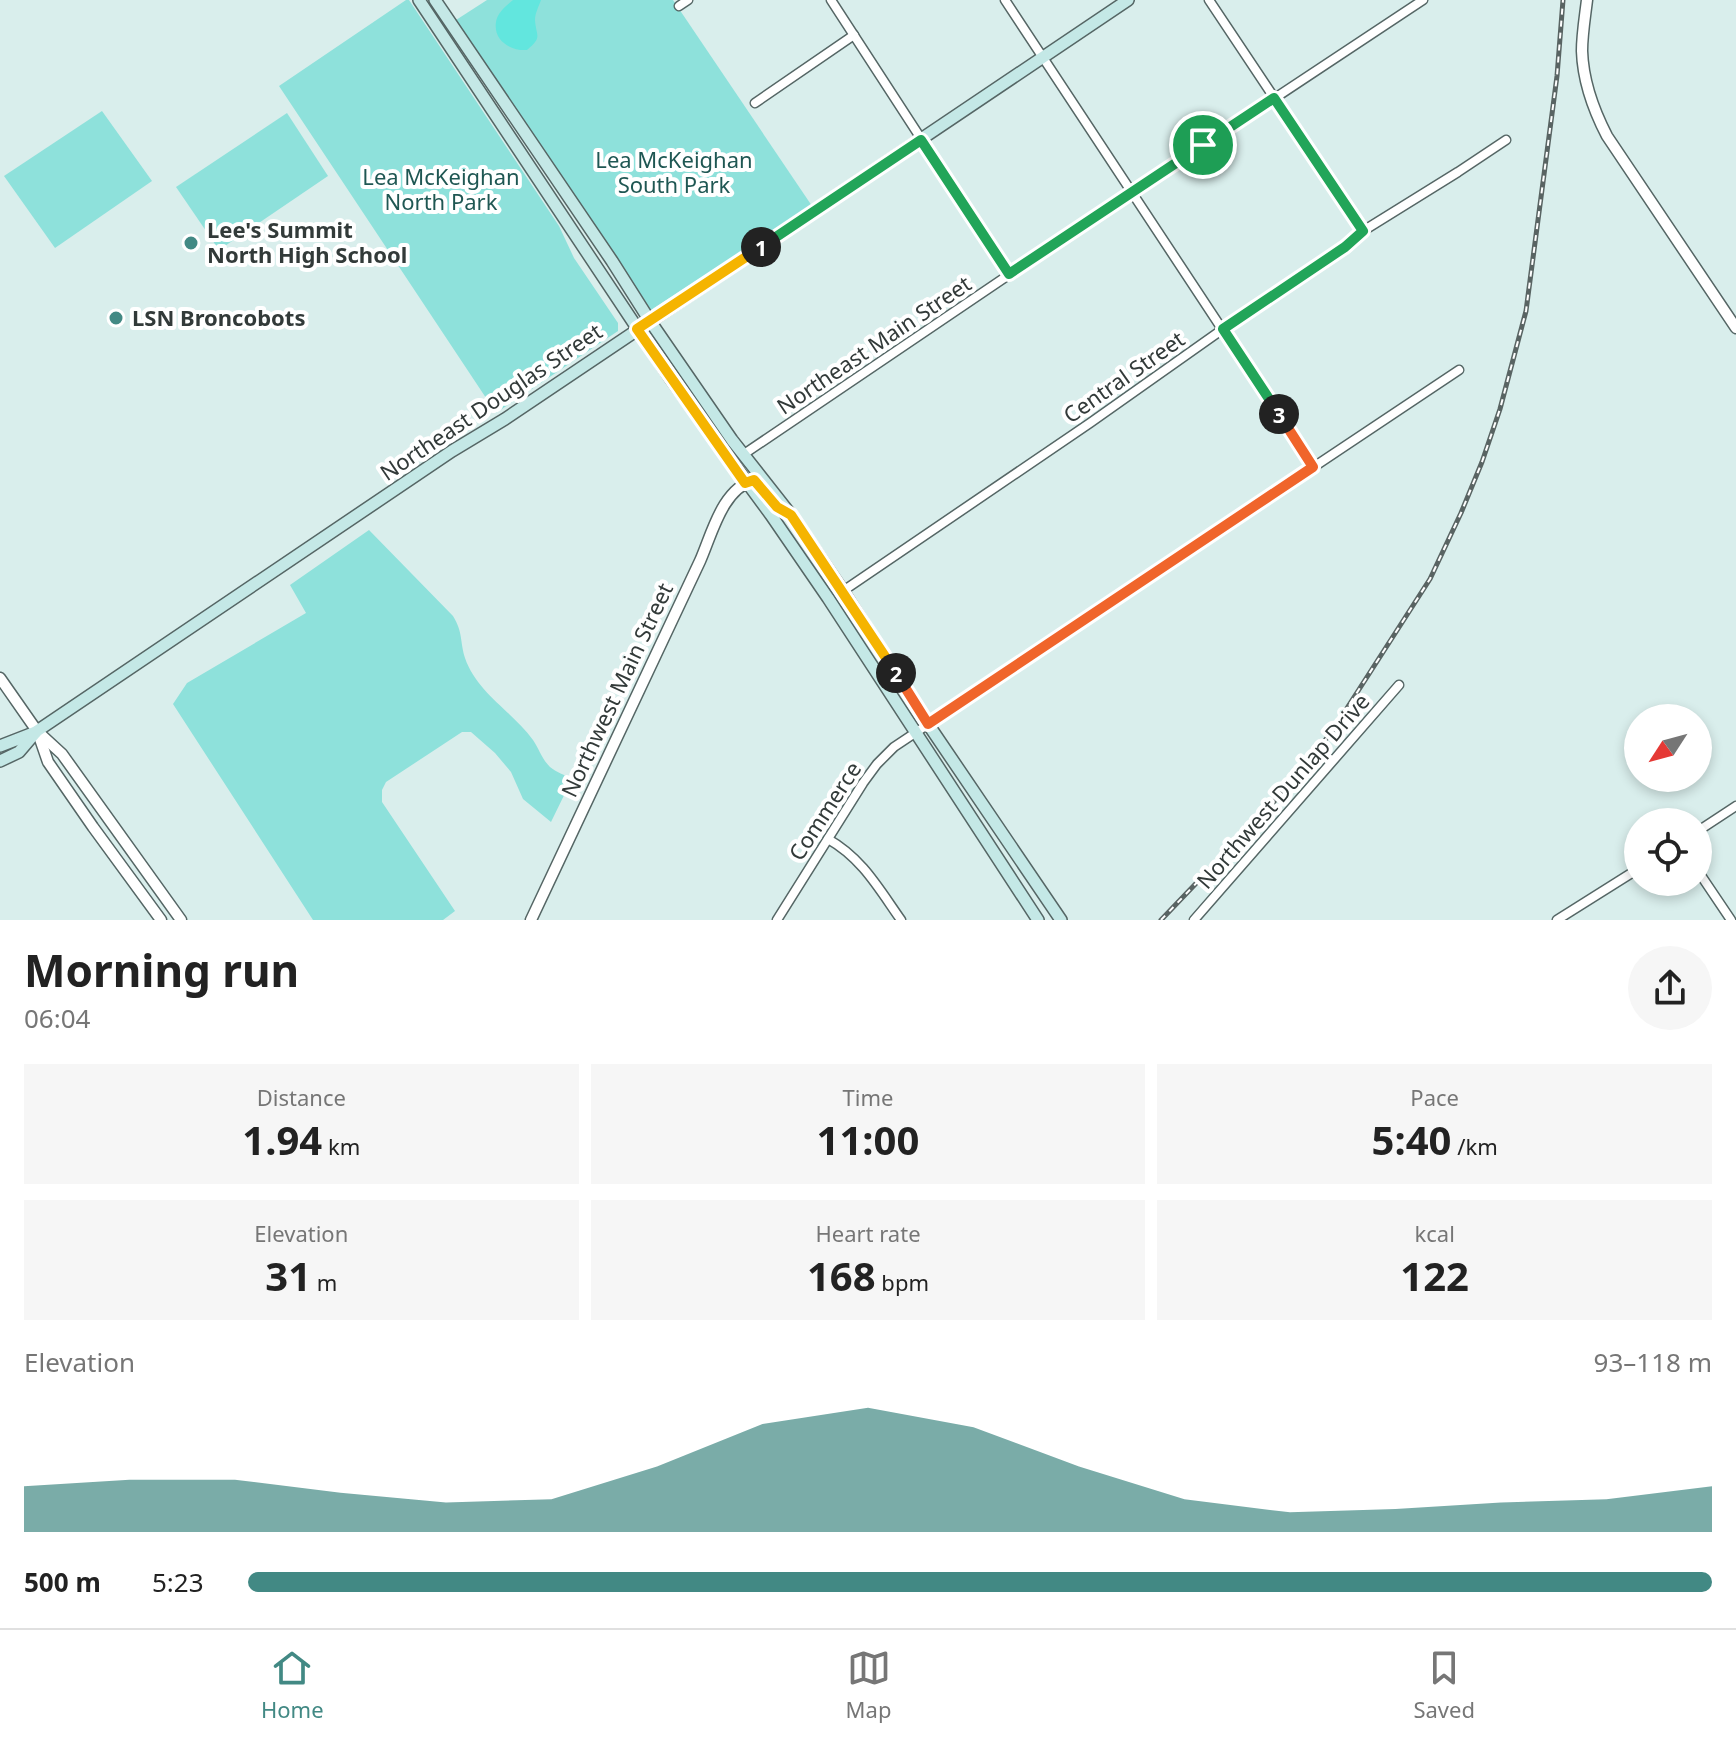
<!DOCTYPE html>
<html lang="en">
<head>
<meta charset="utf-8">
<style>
	body { margin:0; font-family:"Noto Sans",sans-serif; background:#f6f6f6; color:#222; height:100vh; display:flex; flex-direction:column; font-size:30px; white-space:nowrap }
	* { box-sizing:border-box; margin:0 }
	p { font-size:26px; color:#767676 }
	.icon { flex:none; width:44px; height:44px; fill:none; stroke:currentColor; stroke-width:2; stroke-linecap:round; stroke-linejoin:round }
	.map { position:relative; height:920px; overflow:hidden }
	.drawer { display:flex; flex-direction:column; background:#fff; flex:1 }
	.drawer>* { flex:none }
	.needle { width:52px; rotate:234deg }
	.tools { position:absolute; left:1624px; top:704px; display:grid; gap:16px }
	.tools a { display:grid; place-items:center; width:88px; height:88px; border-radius:50%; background:#fff; box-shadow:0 4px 12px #0003; font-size:40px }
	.pin { position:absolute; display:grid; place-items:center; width:68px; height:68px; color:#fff; margin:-34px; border:4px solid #fff; border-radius:50%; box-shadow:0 2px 8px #0007 }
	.km { position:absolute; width:40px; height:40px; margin:-20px; border-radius:50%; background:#222; color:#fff; font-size:22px; line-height:40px; text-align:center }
	.round { display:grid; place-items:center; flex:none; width:84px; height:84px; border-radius:42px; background:#f6f6f6 }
	.summary { display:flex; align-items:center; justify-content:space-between; height:136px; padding:0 24px }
	h1 { font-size:44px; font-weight:700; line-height:60px }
	.stats { display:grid; grid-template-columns:repeat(3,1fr); gap:12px; height:136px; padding:8px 24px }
	.stats div { display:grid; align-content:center; border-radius:0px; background:#f6f6f6; text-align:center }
	.stats b { font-size:40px; font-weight:700 }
	.stats small { font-size:22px; font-weight:400 }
	.stats p { font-size:22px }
	.chart { height:224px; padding:16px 24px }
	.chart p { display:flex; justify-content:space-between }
	.chart svg { width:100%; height:144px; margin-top:8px; fill:#428984; opacity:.7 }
	ul { padding:0 24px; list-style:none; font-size:26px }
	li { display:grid; grid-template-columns:128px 96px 1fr; align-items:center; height:60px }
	li i { height:20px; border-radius:10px; background:#428984 }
	.menu { display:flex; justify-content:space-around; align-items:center; height:112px; border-top:2px solid #e0e0e0; background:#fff; font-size:22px; color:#767676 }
	.menu a { display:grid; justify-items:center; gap:4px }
	.menu .selected { color:#428984 }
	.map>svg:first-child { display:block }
	.green { fill:#8ee1db }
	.water { fill:#62e6de }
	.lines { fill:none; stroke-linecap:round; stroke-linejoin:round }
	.minor-casing { stroke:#556665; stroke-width:11 }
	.tertiary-casing { stroke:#556665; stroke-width:13 }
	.secondary-casing { stroke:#556665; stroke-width:14 }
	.minor { stroke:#fff; stroke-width:8 }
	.tertiary { stroke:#fff; stroke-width:10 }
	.secondary { stroke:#c4e8e6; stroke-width:11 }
	.rail-casing { stroke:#596463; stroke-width:5 }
	.rail { stroke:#fff; stroke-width:2; stroke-dasharray:6; stroke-linecap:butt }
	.split-1-casing { stroke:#fff; stroke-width:16 }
	.split-2-casing { stroke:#fff; stroke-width:16 }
	.split-3-casing { stroke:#fff; stroke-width:16 }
	.split-4-casing { stroke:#fff; stroke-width:16 }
	.split-1 { stroke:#22a559; stroke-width:10 }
	.split-2 { stroke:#f5b400; stroke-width:10 }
	.split-3 { stroke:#f0652b; stroke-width:10 }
	.split-4 { stroke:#22a559; stroke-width:10 }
	.poi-dot { fill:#428984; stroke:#fff; stroke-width:3 }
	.labels { text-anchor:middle; stroke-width:8; stroke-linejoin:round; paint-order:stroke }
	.park-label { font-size:22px; fill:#1f5753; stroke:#fff }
	.poi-label { font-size:22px; font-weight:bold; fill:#323a39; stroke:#fff; text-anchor:start }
	.street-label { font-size:22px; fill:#323a39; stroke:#fff }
</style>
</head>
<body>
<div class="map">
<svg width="1736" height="920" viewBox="0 0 1736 920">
	<rect width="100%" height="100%" fill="#d9eeec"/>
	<g class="green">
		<polygon points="406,0 409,0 559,226 574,258 618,323 618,331 496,413 279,86"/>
		<polygon points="487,0 673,0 812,206 651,310 456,20"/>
		<polygon points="102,111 152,181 55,248 4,176"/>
		<polygon points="287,113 328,176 219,250 176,187"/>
		<path d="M369,530L453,616C463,632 460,642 465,658C477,693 512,711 533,740C539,749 542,759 550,767C556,772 565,775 572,779L551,822L523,799L511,772L495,753L471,732H462L386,782L382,790V802L455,911L443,920H313L173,704L187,683L306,613L290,585Z"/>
	</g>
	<path class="water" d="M513,0H541C539,6 535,13 535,20C536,36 543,37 527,50C511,51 493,41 496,22C497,13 507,5 513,0Z"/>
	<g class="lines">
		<g class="minor-casing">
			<g id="minor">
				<polyline points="831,0 1009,274"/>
				<polyline points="1005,0 1313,467"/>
				<polyline points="1209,0 1363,231"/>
				<polyline points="679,6 688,0"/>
				<polyline points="755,103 854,35"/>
				<polyline points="744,454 1044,251 1423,0"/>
				<polyline points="843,591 1090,423 1223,329 1345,247 1363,231 1458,172 1506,140"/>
				<polyline points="1698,831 1736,806"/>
				<path d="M828,839C862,858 879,889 901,920"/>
				<polyline points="1698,871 1731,920"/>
				<polyline points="777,920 863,783 877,764 894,747 1459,370"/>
				<polyline points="1194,920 1399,685"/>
				<polyline points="1557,920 1638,869"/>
			</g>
		</g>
		<g class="tertiary-casing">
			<g id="tertiary">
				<path d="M1587,0C1585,17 1582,34 1582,51C1583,82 1593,109 1607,136L1736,328"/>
				<polyline points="0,678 37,731 62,754 181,920"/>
				<polyline points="38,733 48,762 93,827 161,920"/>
				<path d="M531,920L700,561C712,534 722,489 754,480L777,507L791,515"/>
			</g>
		</g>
		<g class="secondary-casing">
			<g id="secondary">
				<polyline points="419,0 671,379 771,515 828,598 1038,920"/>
				<polyline points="435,0 612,261 650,321 732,440 791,515 843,591 928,724 1061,920"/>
				<polyline points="0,746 36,732"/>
				<polyline points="0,761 19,752 37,731 452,451 505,419 1128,0"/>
			</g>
		</g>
		<use href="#minor" class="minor"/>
		<use href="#tertiary" class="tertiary"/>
		<use href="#secondary" class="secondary"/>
		<g class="rail-casing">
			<polyline id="rail" points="1161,920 1272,804 1331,733 1430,579 1461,513 1482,462 1500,409 1526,311 1557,76 1563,0"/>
		</g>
		<use href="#rail" class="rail"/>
	</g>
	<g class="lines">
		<g class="split-1-casing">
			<polyline id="split-1" points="761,247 921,140 1009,274 1203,145"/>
		</g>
		<g class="split-2-casing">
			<polyline id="split-2" points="761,247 637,329 745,483 754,480 777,507 791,515 896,673"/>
		</g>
		<g class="split-3-casing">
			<polyline id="split-3" points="896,673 928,724 1313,467 1279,414"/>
		</g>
		<g class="split-4-casing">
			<polyline id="split-4" points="1203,145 1274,98 1363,231 1345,247 1223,329 1279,414"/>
		</g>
		<use href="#split-1" class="split-1"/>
		<use href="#split-2" class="split-2"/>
		<use href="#split-3" class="split-3"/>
		<use href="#split-4" class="split-4"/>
	</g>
	<g class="poi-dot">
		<circle cx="191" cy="243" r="8"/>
		<circle cx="116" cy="318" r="8"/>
	</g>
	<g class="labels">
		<g class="park-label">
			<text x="674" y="168">Lea McKeighan<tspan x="674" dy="25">South Park</tspan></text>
			<text x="441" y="185">Lea McKeighan<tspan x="441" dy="25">North Park</tspan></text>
		</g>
		<g class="poi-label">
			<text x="207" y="238">Lee's Summit<tspan x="207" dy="25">North High School</tspan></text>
			<text x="132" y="326">LSN Broncobots</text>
		</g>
		<g class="street-label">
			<text transform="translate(874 345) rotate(-34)" y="8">Northeast Main Street</text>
			<text transform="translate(1124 377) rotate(-35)" y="8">Central Street</text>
			<text transform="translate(491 402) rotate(-34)" y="8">Northeast Douglas Street</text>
			<text transform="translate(617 690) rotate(-65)" y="8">Northwest Main Street</text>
			<text transform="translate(1283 791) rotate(-49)" y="8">Northwest Dunlap Drive</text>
			<text transform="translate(825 811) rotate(-57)" y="8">Commerce</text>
		</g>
	</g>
</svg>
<div class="tools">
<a><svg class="needle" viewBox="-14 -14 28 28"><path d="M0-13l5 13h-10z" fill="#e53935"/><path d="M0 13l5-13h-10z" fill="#767676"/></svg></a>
<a><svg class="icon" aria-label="locate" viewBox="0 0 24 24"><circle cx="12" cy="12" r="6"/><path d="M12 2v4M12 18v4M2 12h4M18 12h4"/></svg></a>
</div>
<div class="pin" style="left:1203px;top:145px;background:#1e9e55"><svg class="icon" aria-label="arrive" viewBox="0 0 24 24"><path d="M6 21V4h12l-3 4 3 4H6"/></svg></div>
<b class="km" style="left:761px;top:247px">1</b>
<b class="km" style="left:896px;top:673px">2</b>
<b class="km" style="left:1279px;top:414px">3</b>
</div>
<section class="drawer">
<div class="summary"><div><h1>Morning run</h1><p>06:04</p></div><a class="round"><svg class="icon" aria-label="share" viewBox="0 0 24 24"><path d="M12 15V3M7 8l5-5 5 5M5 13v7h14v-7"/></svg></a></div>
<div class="stats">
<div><p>Distance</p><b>1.94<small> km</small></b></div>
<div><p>Time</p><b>11:00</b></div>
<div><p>Pace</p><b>5:40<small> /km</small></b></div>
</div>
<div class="stats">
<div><p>Elevation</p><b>31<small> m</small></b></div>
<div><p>Heart rate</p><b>168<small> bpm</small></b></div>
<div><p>kcal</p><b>122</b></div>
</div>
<div class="chart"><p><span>Elevation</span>93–118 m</p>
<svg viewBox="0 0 160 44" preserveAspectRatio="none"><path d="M0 44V30L10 28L20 28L30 32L40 35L50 34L60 24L70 11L80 6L90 12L100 24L110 34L120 38L130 37L140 35L150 34L160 30V44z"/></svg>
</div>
<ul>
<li><b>500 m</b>5:23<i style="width:100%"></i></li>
</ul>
</section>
<nav class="menu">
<a class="selected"><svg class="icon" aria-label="home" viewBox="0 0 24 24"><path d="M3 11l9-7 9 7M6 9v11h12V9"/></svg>Home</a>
<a><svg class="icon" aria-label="map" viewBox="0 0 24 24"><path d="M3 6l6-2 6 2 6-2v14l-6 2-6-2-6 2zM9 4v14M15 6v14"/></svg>Map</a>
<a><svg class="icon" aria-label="saved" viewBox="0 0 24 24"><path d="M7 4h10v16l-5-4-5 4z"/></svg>Saved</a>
</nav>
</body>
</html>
